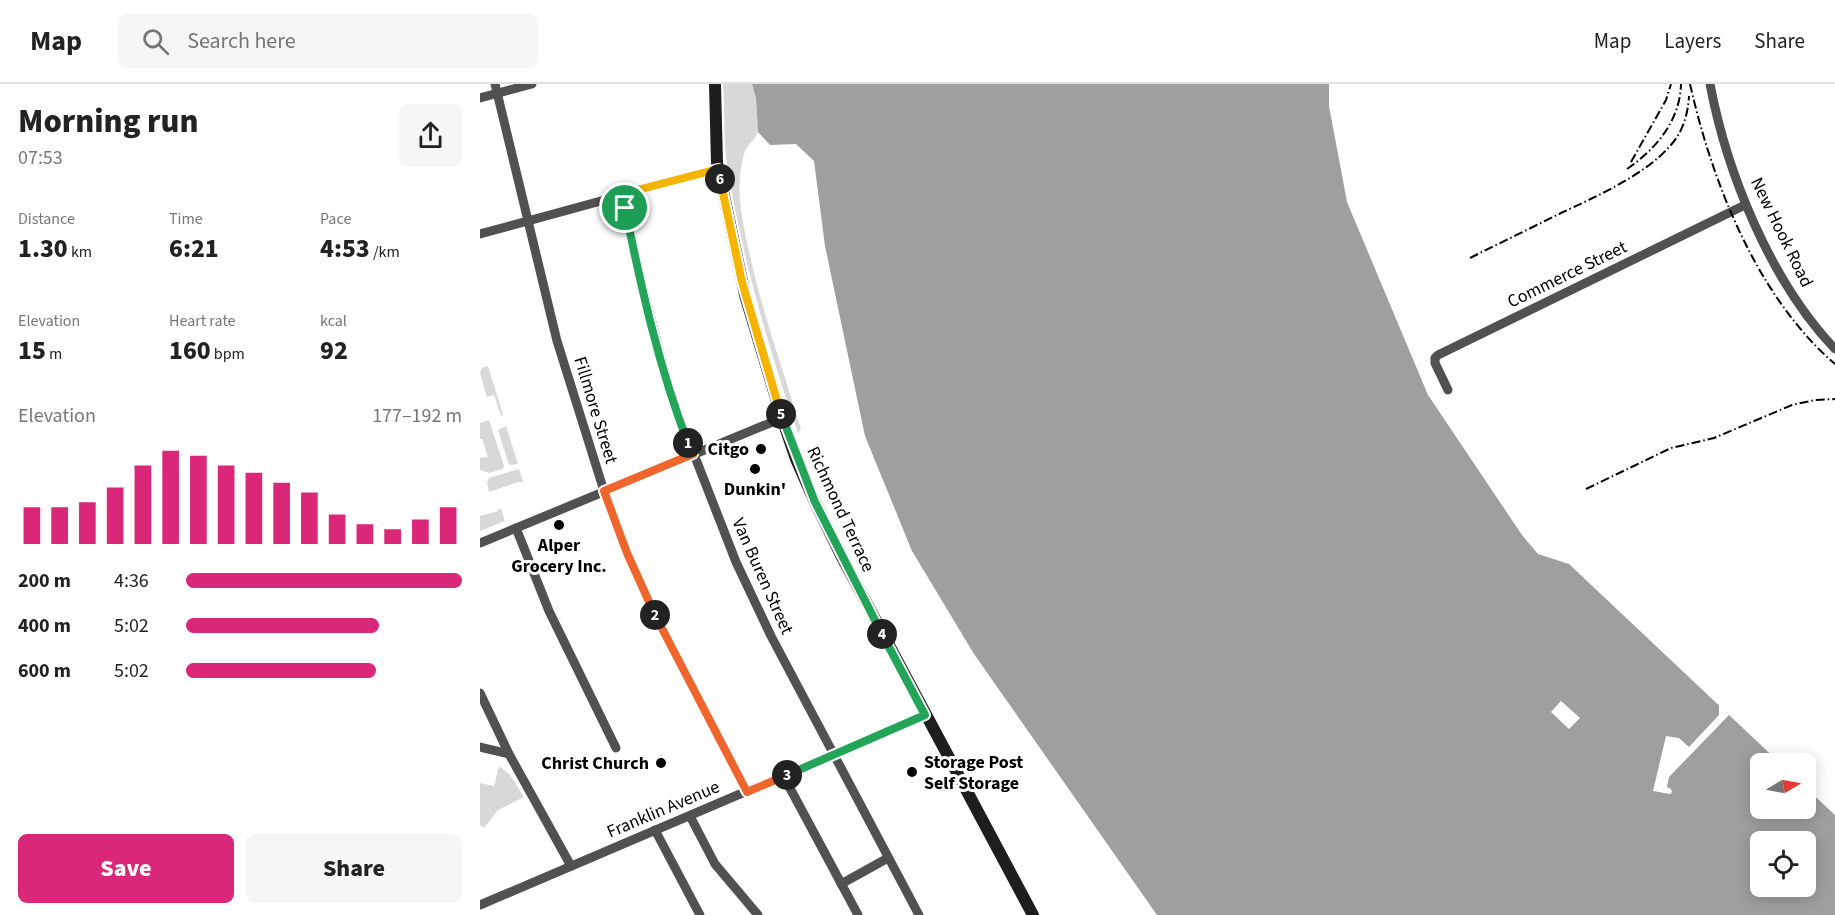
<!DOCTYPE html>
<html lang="en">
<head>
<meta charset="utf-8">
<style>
	body { margin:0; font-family:"Source Sans 3",sans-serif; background:#f6f6f6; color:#222; height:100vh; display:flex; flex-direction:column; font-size:22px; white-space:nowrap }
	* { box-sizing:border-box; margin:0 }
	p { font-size:20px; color:#767676 }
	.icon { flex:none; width:33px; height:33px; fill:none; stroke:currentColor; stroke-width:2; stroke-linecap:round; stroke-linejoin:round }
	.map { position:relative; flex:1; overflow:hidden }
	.panel { display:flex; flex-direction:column; background:#fff; width:480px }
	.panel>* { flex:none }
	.needle { width:39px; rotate:80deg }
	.fabs { position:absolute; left:1270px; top:669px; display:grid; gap:12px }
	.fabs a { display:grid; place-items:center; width:66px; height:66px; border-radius:9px; background:#fff; box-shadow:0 3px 15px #0003; font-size:30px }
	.pin { position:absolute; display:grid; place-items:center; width:51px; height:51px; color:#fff; margin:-26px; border:3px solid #fff; border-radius:50%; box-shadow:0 2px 6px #0007 }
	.km { position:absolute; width:30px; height:30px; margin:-15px; border-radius:50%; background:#222; color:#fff; font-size:16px; line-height:30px; text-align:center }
	.round { display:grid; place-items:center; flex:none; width:63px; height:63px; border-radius:9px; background:#f6f6f6 }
	.head { display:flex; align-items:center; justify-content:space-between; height:102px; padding:0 18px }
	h1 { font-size:33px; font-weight:800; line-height:45px }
	.metrics { display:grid; grid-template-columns:repeat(3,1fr); gap:9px; height:102px; padding:6px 18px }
	.metrics div { display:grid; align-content:center }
	.metrics b { font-size:26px; font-weight:800 }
	.metrics small { font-size:16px; font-weight:400 }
	.metrics p { font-size:16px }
	.chart { height:168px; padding:12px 18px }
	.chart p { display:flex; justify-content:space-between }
	.chart svg { width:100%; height:108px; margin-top:6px; stroke:#db2777; stroke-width:6 }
	.cta { display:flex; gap:12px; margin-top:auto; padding:12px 18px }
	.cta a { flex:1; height:69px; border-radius:9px; background:#db2777; color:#fff; font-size:24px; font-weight:800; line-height:69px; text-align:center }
	.cta a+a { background:#f6f6f6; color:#222 }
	ul { padding:0 18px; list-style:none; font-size:20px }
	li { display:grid; grid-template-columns:96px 72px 1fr; align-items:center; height:45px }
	li i { height:15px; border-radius:8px; background:#db2777 }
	header { display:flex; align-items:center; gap:36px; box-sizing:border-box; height:84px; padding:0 30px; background:#fff; border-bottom:2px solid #e0e0e0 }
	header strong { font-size:28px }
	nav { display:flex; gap:33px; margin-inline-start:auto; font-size:21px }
	.search { width:420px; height:54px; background:#f6f6f6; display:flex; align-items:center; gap:15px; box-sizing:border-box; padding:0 21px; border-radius:9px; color:#767676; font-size:22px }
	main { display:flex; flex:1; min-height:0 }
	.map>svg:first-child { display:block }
	.green { fill:#d8d8d8 }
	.water { fill:#9f9f9f; fill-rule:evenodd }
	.pier { fill:#fff }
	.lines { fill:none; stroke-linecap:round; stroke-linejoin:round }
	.minor { stroke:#515151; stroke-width:9 }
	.secondary { stroke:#1e1e1e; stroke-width:12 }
	.rail { stroke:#000; stroke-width:2; stroke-dasharray:9 3 1.5 3; stroke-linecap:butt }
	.split-1-casing { stroke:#fff; stroke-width:12 }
	.split-2-casing { stroke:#fff; stroke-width:12 }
	.split-3-casing { stroke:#fff; stroke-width:12 }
	.split-4-casing { stroke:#fff; stroke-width:12 }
	.split-5-casing { stroke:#fff; stroke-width:12 }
	.split-6-casing { stroke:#fff; stroke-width:12 }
	.split-7-casing { stroke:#fff; stroke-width:12 }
	.split-1 { stroke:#22a559; stroke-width:8 }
	.split-2 { stroke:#f0652b; stroke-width:8 }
	.split-3 { stroke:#f0652b; stroke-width:8 }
	.split-4 { stroke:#22a559; stroke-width:8 }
	.split-5 { stroke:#22a559; stroke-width:8 }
	.split-6 { stroke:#f5b400; stroke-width:8 }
	.split-7 { stroke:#f5b400; stroke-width:8 }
	.poi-dot { fill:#000; stroke:#fff; stroke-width:2 }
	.labels { text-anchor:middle; stroke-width:6; stroke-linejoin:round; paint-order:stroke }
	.street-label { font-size:18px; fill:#000; stroke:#fff }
	.poi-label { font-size:18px; font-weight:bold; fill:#000; stroke:#fff; text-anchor:end }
</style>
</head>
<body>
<header>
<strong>Map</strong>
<div class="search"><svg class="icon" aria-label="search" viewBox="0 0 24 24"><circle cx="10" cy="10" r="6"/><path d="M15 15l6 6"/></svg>Search here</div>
<nav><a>Map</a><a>Layers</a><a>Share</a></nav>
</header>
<main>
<section class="panel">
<div class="head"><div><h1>Morning run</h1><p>07:53</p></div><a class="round"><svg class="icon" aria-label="share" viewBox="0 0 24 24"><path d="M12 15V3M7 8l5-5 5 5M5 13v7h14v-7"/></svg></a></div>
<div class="metrics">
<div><p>Distance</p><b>1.30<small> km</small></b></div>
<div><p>Time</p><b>6:21</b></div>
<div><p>Pace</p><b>4:53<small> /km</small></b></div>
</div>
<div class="metrics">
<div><p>Elevation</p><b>15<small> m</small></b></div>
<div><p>Heart rate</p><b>160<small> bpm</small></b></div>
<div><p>kcal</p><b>92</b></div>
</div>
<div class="chart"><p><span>Elevation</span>177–192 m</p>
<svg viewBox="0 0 160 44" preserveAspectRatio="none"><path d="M5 44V29M15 44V29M25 44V27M35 44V21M45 44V12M55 44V6M65 44V8M75 44V12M85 44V15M95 44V19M105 44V23M115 44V32M125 44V36M135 44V38M145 44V34M155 44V29"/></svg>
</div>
<ul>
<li><b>200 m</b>4:36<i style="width:100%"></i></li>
<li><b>400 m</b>5:02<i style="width:70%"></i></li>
<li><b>600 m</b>5:02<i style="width:69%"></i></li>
</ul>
<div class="cta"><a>Save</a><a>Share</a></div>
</section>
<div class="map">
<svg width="1355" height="831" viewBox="0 0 1355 831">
	<rect width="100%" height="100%" fill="#fff"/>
	<g class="green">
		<path d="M243,0H272L276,14L278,48C275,56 268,60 265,67C253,103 263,140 271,176C284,234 304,289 321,345L318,349C288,264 263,175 248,87C243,59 245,28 243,0Z"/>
		<polygon points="8,282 23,331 21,332 14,311 7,313 0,289 2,284"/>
		<polygon points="9,336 24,382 23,385 9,389 0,386 0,374 8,373 2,355 0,355 0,339"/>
		<polygon points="26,342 38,380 29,381 18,346"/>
		<polygon points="39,385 43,398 38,398 9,408 7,398 9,394"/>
		<polygon points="18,425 21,425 25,437 0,447 0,432 18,427"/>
		<polygon points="19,682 30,691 44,713 18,726 4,744 0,741 0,699 14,702"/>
	</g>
	<path class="water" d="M272,0H849V22L867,118L948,311L1042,451L1058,470L1089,480L1300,679L1281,680V724H1326V704L1355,731V831H677L494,570L432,467L385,352L345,162L334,77L316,60L290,61L278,48L276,14ZM1281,758H1326V802H1281Z"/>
	<g class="pier">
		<polygon points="1081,617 1100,634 1089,645 1071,628"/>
		<polygon points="1239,621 1249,631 1189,693 1187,703 1191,705 1192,708 1190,710 1173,707 1186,652 1199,654 1209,663 1239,631"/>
	</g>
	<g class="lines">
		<g class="minor">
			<polyline points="15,0 77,257 124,407 147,469 171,523 267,708"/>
			<path d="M1230,0C1247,90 1291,198 1355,265"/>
			<polyline points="0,14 52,0"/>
			<polyline points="142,110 161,196 188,300 205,351 217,378 256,478 291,552 439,831"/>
			<polyline points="0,150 238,85"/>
			<polyline points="968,306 955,279 955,274 958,271 1265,121"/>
			<polyline points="36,444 69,527 136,664"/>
			<polyline points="0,459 302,334"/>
			<polyline points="0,609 29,670 91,782"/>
			<polyline points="0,663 29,670"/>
			<polyline points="304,693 378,831"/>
			<polyline points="210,732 235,780 278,831"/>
			<polyline points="175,746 220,831"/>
			<polyline points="361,800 408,774"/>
			<polyline points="0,821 445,631"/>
		</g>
		<polyline class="secondary" points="235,0 237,79 265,211 302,334 316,375 335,418 363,475 553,831"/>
		<g class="rail">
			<path d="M1210,0C1232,98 1277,213 1355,280"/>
			<polyline points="1151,78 1186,16 1191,0"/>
			<path d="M1147,85C1176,65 1200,37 1201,0"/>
			<path d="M990,174C1020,159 1051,144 1081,129C1115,113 1165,91 1190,62C1203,48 1208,30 1209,12"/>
			<polyline points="1106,405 1191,364 1234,354 1312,321 1335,316 1355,315"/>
		</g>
	</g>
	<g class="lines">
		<g class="split-1-casing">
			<path id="split-1" d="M145,124C161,203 179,284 208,359"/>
		</g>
		<g class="split-2-casing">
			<polyline id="split-2" points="175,531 147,469 124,407 213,370 208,359"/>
		</g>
		<g class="split-3-casing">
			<polyline id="split-3" points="175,531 267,708 307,691"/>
		</g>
		<g class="split-4-casing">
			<polyline id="split-4" points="307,691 445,631 402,550"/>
		</g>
		<g class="split-5-casing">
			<polyline id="split-5" points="301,330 335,418 402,550"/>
		</g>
		<g class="split-6-casing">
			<polyline id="split-6" points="240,95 262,198 301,330"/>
		</g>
		<g class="split-7-casing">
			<polyline id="split-7" points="145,124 142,110 238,85 240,95"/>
		</g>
		<use href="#split-1" class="split-1"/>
		<use href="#split-2" class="split-2"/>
		<use href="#split-3" class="split-3"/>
		<use href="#split-4" class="split-4"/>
		<use href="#split-5" class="split-5"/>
		<use href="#split-6" class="split-6"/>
		<use href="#split-7" class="split-7"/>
	</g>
	<g class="poi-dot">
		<circle cx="281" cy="365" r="6"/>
		<circle cx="275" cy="385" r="6"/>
		<circle cx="79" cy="441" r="6"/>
		<circle cx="181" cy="679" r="6"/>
		<circle cx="432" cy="688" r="6"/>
	</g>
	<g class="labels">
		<g class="street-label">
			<text transform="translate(1302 148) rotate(64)" y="6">New Hook Road</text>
			<text transform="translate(1087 190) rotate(-26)" y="6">Commerce Street</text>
			<text transform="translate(116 326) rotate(73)" y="6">Fillmore Street</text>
			<text transform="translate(361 425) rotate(65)" y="6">Richmond Terrace</text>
			<text transform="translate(283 492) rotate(66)" y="6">Van Buren Street</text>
			<text transform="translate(183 725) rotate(-23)" y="6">Franklin Avenue</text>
		</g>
		<g class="poi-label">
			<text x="269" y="371">Citgo</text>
			<text x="275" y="411" text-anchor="middle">Dunkin'</text>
			<text x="79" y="467" text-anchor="middle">Alper<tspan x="79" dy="21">Grocery Inc.</tspan></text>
			<text x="444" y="684" text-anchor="start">Storage Post<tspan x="444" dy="21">Self Storage</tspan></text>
			<text x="169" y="685">Christ Church</text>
		</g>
	</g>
</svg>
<div class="fabs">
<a><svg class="needle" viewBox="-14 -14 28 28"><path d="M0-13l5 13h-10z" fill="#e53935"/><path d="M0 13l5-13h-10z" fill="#767676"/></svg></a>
<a><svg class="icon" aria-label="locate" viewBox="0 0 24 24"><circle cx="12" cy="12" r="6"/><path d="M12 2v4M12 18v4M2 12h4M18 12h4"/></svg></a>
</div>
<div class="pin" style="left:145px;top:124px;background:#1e9e55"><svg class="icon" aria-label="arrive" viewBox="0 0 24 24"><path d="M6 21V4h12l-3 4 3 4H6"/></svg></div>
<b class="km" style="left:208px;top:359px">1</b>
<b class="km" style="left:175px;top:531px">2</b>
<b class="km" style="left:307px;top:691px">3</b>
<b class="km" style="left:402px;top:550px">4</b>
<b class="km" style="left:301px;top:330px">5</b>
<b class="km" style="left:240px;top:95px">6</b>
</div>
</main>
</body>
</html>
